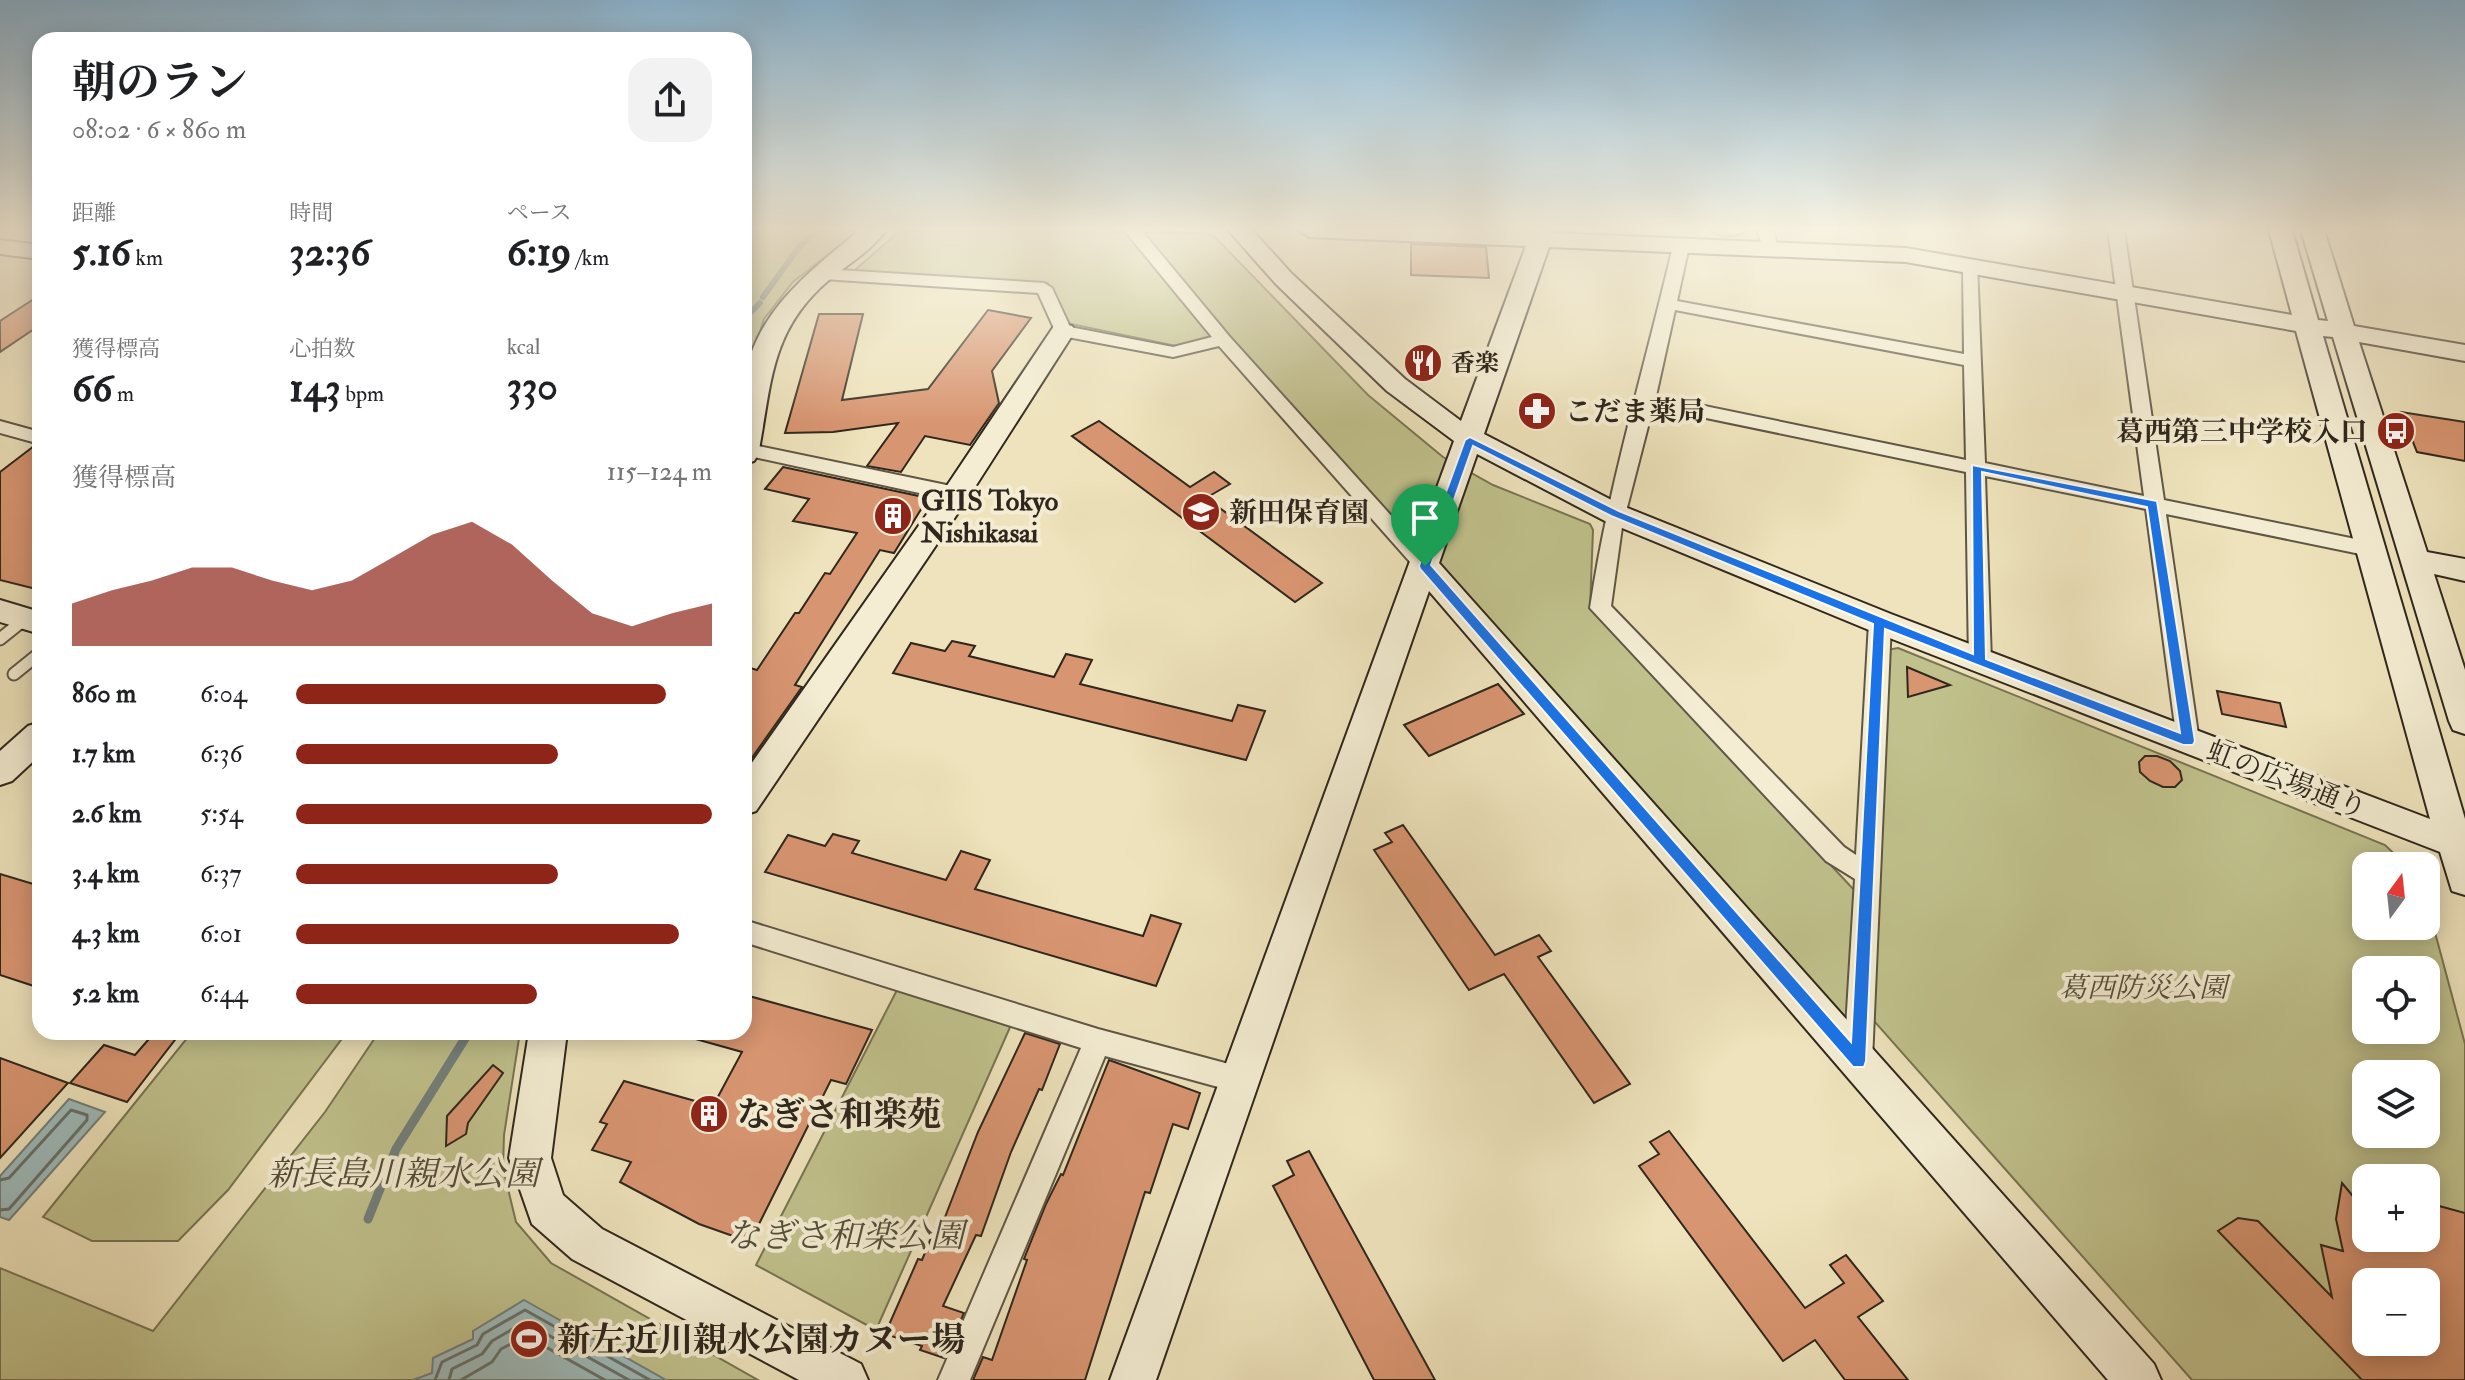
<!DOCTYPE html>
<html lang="ja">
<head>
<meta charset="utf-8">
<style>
	body { margin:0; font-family:"IM FELL Double Pica","Noto Serif JP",serif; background:#f2f2f2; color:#202124; height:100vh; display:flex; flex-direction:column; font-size:30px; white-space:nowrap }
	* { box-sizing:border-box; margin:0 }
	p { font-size:26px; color:#757577 }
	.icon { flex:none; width:44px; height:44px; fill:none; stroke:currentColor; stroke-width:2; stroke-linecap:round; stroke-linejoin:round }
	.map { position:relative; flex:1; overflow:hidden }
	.sheet { position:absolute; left:32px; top:32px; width:720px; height:1008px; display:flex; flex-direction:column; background:#fff; border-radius:24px; box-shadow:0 4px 20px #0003 }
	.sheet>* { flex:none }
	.needle { width:52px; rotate:15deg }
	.buttons { position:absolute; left:2352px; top:852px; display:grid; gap:16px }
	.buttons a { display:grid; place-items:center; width:88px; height:88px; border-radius:16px; background:#fff; box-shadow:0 4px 20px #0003; font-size:40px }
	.pin { position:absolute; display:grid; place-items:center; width:68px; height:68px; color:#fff; margin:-82px -34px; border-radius:50% 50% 50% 0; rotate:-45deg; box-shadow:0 0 8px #0007 }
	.pin .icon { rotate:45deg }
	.round { display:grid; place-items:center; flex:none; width:84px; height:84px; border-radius:24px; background:#f2f2f2 }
	.summary { display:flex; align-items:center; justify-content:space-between; height:136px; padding:0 40px }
	h1 { font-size:44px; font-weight:700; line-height:60px }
	.figures { display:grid; grid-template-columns:repeat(3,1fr); gap:12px; height:136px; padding:8px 40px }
	.figures div { display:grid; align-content:center }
	.figures b { font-size:40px; font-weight:700 }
	.figures small { font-size:22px; font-weight:400 }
	.figures p { font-size:22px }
	.chart { height:224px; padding:16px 40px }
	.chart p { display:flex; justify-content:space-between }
	.chart svg { width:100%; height:144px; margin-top:8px; fill:#8f2418; opacity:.7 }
	ul { padding:0 40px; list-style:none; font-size:26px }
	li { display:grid; grid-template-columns:128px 96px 1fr; align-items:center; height:60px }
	li i { height:20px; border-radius:10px; background:#8f2418 }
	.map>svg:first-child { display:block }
	.green { fill:#c0c18c; stroke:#787454; stroke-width:2; fill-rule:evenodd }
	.water { fill:#9ebbbb; stroke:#72807c; stroke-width:2 }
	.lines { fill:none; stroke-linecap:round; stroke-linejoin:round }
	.shore { stroke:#66716c; stroke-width:3 }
	.stream-far1 { stroke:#72807c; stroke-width:6 }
	.stream { stroke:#72807c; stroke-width:9 }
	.building { fill:#d89571; stroke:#2f271d; stroke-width:2; fill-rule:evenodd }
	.lane-casing { stroke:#5f5645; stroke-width:15 }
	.street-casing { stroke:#5f5645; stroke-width:4 }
	.secondary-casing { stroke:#2f271d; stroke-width:4 }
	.lane { stroke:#f4edd3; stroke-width:11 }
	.street { fill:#f4edd3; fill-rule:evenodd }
	.secondary { fill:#f4edd3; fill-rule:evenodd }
	.route { fill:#1a73e8; stroke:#fff; stroke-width:2; fill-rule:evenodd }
	.labels { text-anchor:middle; stroke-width:8; stroke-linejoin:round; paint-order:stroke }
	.far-poi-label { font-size:24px; font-weight:bold; fill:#2f271d; stroke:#f4edd3; text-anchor:start }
	.poi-label { font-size:28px; font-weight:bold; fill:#2f271d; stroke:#f4edd3; text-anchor:start }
	.street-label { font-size:28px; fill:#2f271d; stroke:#f4edd3 }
	.park-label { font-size:28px; font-style:italic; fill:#534e39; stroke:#f4edd3 }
	.near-poi-label { font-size:34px; font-weight:bold; fill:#2f271d; stroke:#f4edd3; text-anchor:start }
	.near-park-label { font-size:34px; font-style:italic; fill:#534e39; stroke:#f4edd3 }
</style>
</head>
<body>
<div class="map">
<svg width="2465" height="1380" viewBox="0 0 2465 1380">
	<rect width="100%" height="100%" fill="#eee3bc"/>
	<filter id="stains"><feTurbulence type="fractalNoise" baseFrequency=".0025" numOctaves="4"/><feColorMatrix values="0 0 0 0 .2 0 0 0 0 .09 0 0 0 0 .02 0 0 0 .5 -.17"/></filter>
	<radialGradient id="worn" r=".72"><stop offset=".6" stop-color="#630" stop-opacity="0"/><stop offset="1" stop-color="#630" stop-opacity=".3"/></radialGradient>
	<g class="green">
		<polygon points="744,230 859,230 793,282 764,319 744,382"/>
		<polygon points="901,230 1205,233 1215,237 1368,395 1443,457 1493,485 1590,524 1593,530 1590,608 1855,891 1850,1018 1838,1015 1221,335 1176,346 1066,323 1048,283 860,273 856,269"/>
		<path d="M1898,648L2385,845L2407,866H2366V926H2426V899L2465,1044V1380H2192L1874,1021L1886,650ZM2366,970H2426V1030H2366ZM2366,1074H2426V1134H2366ZM2366,1178H2426V1238H2366ZM2366,1282H2426V1342H2366Z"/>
		<polygon points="898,988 1011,1025 876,1330 756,1265"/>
		<polygon points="192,1032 347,1032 228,1190 178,1241 92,1241 43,1217"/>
		<polygon points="379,1032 520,1032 504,1135 503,1168 516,1222 551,1263 758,1380 0,1380 0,1268 153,1331 325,1112"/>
	</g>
	<g class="water">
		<polygon points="69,1099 105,1112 9,1220 0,1217 0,1176"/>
		<polygon points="524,1300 666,1380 413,1380 432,1373 433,1358 473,1339 473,1331"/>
	</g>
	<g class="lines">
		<g class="shore">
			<polyline points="0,1180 9,1178 71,1110 87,1115 87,1120 9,1209 0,1210"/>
			<polyline points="435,1380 442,1362 477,1345 483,1334 525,1310 650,1380"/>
			<polyline points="449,1380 452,1369 482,1354 492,1341 525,1322 629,1380"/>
			<polyline points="461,1380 492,1362 501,1349 526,1336 605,1380"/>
		</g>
		<g class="stream-far1">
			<polyline points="763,297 799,247 817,230"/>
			<polyline points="744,319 760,303"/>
		</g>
		<polyline class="stream" points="368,1219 396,1149 469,1032"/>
	</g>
	<g class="building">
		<polygon points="1411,244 1486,247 1489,278 1411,275"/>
		<polygon points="40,295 40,325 0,352 0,321"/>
		<polygon points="988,310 1031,318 992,371 999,403 970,445 925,436 901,472 867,466 898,423 833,432 785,433 819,314 863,314 842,400 928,389"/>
		<polygon points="2401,412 2465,422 2465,461 2417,452"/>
		<polygon points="1099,421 1190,487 1214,472 1230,484 1206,498 1322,583 1295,602 1072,436"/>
		<polygon points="34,446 40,447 40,590 0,580 0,472"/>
		<polygon points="783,467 928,498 894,553 880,550 795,685 802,687 744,769 744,666 757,670 795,613 799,613 825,573 830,574 857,533 793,521 809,499 765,489"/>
		<polygon points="952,641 975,646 969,656 1054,677 1066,654 1092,660 1080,684 1232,721 1238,705 1265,711 1246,760 893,673 911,643 945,651"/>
		<polygon points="1907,667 1950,685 1908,697"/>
		<polygon points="1498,684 1524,714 1429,756 1404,725"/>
		<polygon points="2217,691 2280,703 2286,727 2222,714"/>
		<polygon points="2145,756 2157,756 2170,761 2180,771 2182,780 2175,787 2163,787 2150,781 2140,772 2139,762"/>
		<polygon points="1403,825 1495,955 1539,935 1551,951 1538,957 1630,1084 1594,1103 1504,974 1469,990 1374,850 1392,842 1385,833"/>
		<polygon points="833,834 859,841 852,853 946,880 961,851 990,860 975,889 1143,936 1151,915 1181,924 1156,986 765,872 788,835 825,846"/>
		<polygon points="0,874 40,886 40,988 0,975"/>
		<polygon points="749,996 872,1030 846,1084 831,1080 750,1242 699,1224 620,1182 631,1162 592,1150 607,1124 600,1122 624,1081 713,1106 742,1052 692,1038 693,1032 744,1032 744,1005"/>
		<polygon points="155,1032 181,1032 127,1102 70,1083 104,1045 135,1055"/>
		<polygon points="1025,1033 1060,1044 1042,1090 1039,1089 1011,1152 981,1236 976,1235 943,1306 964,1313 944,1358 920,1350 922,1346 885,1334 918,1259 922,1260 935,1228 940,1230 978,1132"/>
		<polygon points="0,1058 68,1083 0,1158"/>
		<polygon points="1109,1060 1200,1093 1188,1129 1173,1124 1150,1193 1145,1192 1085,1380 973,1380 983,1357 992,1360 1027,1260 1024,1259 1046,1204 1061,1174 1063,1175"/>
		<polygon points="493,1065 503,1073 468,1123 466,1134 446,1146 447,1116"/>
		<polygon points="1669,1131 1805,1308 1844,1283 1830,1265 1846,1255 1883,1301 1858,1317 1908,1380 1845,1380 1815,1340 1783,1361 1639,1166 1659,1154 1650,1142"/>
		<polygon points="1309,1151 1435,1380 1374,1380 1273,1186 1294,1175 1287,1161"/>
		<path d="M2342,1183L2357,1201L2366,1238H2426V1225L2434,1227L2428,1203L2465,1213V1380H2362L2218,1231L2238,1218L2258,1221L2332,1297L2321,1245L2343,1251L2336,1219ZM2366,1282H2426V1342H2366Z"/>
	</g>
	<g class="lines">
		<g class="lane-casing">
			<g id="lane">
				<polyline points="0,639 25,619"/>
				<polyline points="14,674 40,653"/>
			</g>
		</g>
		<g class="street-casing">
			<g id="street">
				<polygon points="1124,230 1141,230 1229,336 1432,561 1435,566 1432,571 1418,571 1219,346 1173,357 1057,335 1038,293 823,279 815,274 823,269 1044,283 1052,288 1070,327 1173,347 1212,337"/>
				<path d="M1711,230H1746C1738,237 1719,237 1711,230Z"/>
				<polygon points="1757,230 1773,230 1778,249 1776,252 1764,252"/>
				<path d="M2108,230H2124L2164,500L2370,542L2380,549L2370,556L2166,514L2199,741L2196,747L2188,750L2180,747L2177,741L2146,509L1985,476L1991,662L1988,668H1972L1969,662L1966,472L1653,407L1622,527L1611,606L1844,847L1856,855L1869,622L1873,617H1887L1891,622L1872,1061L1868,1070L1858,1074L1848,1070L1844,1061L1855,879L1826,861L1590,608C1608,486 1645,367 1673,246L1681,241L1689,246L1677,301L1964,354L1963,267L1971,262L1977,264L1985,463L2144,496ZM1675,310L1964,365L1966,460L1656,396Z"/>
				<polygon points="0,421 40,432 40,444 0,433"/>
				<polygon points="744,443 956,487 966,494 956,501 745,455"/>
				<polygon points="744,920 1098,1029 1240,1067 1250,1071 1254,1080 1250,1089 1240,1093 1105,1056 970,1380 938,1380 1081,1048 744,942"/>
			</g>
		</g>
		<g class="secondary-casing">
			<g id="secondary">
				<path d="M860,230H886C870,253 841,268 821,287C769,336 771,389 758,455L754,461L744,464C744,438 741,409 744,384C753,313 809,272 860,230Z"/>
				<path d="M1228,230H1252L1292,274L1405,379L1461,421L1526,246L1309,237L1298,230H1554L1553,233L1906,248L2292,315L2269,230H2292L2318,320L2328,321L2301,230H2324L2354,326L2465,345V361L2359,342L2427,552L2465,559V581L2434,574L2465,670V734L2453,730L2449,721L2333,337L2323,336L2465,819V895L2452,891L2440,852L1869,630L1605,521L1477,454L1439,563L2154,1364L2161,1380H2108L1429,591L1156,1380H1110L1454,441L1387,391L1276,284ZM1549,247L1906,262L2296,331L2430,819L1891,614L1625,507L1484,434Z"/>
				<polygon points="0,240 40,245 40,259 0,254"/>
				<polygon points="1063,324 1072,326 1075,331 966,501 756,811 744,815 744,774 946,487 1054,326"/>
				<polygon points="0,600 40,612 40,634 0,622"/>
				<polygon points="40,722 40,755 12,781 0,785 0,751 28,726"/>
				<polygon points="529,1032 567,1032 551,1158 563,1195 602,1229 861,1364 868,1380 799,1380 572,1259 532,1224 509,1158"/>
			</g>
		</g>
		<use href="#lane" class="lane"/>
		<use href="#street" class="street"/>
		<use href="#secondary" class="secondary"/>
	</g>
	<linearGradient id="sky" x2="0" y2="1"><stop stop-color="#8ab7d6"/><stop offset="0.54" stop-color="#f7f2e1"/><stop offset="1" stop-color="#f7f2e1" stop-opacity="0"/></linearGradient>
	<rect width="2465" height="424" fill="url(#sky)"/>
	<path class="route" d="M1470,437L1619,511L1973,654L1972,465L2157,501L2195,741L2193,745H2183L1885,629L1866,1061L1864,1067H1853L1420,569L1419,566L1465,440ZM1473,446L1611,516L1873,624L1851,1042L1431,565ZM1982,472L2147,507L2180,733L1986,659Z"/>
	<defs>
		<g id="restaurant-disc" transform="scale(2)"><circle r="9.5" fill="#8f2418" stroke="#f4edd3"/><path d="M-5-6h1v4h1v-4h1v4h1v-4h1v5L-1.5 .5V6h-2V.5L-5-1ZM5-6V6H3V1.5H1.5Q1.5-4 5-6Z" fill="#fff"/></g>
		<g id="pharmacy-disc" transform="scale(2)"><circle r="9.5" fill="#8f2418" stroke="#f4edd3"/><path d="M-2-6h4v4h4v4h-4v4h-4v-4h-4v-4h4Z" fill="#fff"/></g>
		<g id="bus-disc" transform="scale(2)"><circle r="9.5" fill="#8f2418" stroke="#f4edd3"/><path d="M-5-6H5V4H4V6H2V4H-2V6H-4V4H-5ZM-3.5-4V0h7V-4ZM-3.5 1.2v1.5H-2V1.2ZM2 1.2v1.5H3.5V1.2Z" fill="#fff"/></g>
		<g id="school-disc" transform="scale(2)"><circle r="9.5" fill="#8f2418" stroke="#f4edd3"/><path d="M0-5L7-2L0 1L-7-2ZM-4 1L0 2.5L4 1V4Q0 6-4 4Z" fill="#fff"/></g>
		<g id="building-disc" transform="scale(2)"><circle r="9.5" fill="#8f2418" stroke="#f4edd3"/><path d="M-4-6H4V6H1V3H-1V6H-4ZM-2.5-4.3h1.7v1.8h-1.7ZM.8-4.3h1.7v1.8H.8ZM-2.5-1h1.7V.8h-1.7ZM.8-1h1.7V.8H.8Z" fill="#fff"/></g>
		<g id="stadium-disc" transform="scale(2)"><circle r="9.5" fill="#8f2418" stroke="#f4edd3"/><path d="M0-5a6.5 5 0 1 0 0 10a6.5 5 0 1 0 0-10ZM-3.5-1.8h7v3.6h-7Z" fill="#fff"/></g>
	</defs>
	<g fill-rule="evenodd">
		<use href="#restaurant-disc" x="1423" y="363"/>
		<use href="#pharmacy-disc" x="1537" y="411"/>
		<use href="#bus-disc" x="2396" y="431"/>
		<use href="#school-disc" x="1201" y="512"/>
		<use href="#building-disc" x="893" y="516"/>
		<use href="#building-disc" x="709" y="1114"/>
		<use href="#stadium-disc" x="529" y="1339"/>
	</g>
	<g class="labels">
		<g class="far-poi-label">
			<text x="1451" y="371">香楽</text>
		</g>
		<g class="poi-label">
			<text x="1565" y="421">こだま薬局</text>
			<text x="2368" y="441" text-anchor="end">葛西第三中学校入口</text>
			<text x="921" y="510">GIIS Tokyo<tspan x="921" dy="32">Nishikasai</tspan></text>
			<text x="1229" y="522">新田保育園</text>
		</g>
		<g class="street-label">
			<text transform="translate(2287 779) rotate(21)" y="10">虹の広場通り</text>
		</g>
		<g class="park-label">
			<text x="2143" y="997">葛西防災公園</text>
		</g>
		<g class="near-poi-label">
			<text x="737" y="1126">なぎさ和楽苑</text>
			<text x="557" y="1351">新左近川親水公園カヌー場</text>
		</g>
		<g class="near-park-label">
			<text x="403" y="1185">新長島川親水公園</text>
			<text x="845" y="1247">なぎさ和楽公園</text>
		</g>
	</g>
	<rect width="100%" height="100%" filter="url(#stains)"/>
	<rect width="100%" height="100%" fill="url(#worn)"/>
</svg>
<div class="buttons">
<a><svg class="needle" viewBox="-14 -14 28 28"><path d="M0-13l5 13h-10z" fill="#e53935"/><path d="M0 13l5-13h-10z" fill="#757577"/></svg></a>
<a><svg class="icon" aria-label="locate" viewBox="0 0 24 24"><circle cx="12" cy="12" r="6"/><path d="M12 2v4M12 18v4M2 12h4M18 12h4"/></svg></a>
<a><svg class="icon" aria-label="layers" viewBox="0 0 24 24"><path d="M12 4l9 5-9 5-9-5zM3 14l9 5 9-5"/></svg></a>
<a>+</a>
<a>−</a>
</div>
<div class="pin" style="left:1425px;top:566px;background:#1e9e55"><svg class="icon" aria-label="arrive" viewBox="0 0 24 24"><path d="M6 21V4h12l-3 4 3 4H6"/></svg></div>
<section class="sheet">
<div class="summary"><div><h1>朝のラン</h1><p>08:02 · 6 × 860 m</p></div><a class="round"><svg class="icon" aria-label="share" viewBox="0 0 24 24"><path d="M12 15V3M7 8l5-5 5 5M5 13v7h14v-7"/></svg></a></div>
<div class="figures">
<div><p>距離</p><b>5.16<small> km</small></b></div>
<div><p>時間</p><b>32:36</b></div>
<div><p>ペース</p><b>6:19<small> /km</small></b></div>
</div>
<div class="figures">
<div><p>獲得標高</p><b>66<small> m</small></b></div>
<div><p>心拍数</p><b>143<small> bpm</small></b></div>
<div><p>kcal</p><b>330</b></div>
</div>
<div class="chart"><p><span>獲得標高</span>115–124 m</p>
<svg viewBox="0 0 160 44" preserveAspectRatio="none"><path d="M0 44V31L10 27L20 24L30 20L40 20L50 24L60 27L70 24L80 17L90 10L100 6L110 13L120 24L130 34L140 38L150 34L160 31V44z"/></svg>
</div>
<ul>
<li><b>860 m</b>6:04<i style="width:89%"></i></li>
<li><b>1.7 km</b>6:36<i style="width:63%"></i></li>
<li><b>2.6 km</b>5:54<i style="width:100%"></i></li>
<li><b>3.4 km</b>6:37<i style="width:63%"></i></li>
<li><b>4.3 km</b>6:01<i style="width:92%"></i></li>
<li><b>5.2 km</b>6:44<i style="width:58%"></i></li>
</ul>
</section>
</div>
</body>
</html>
